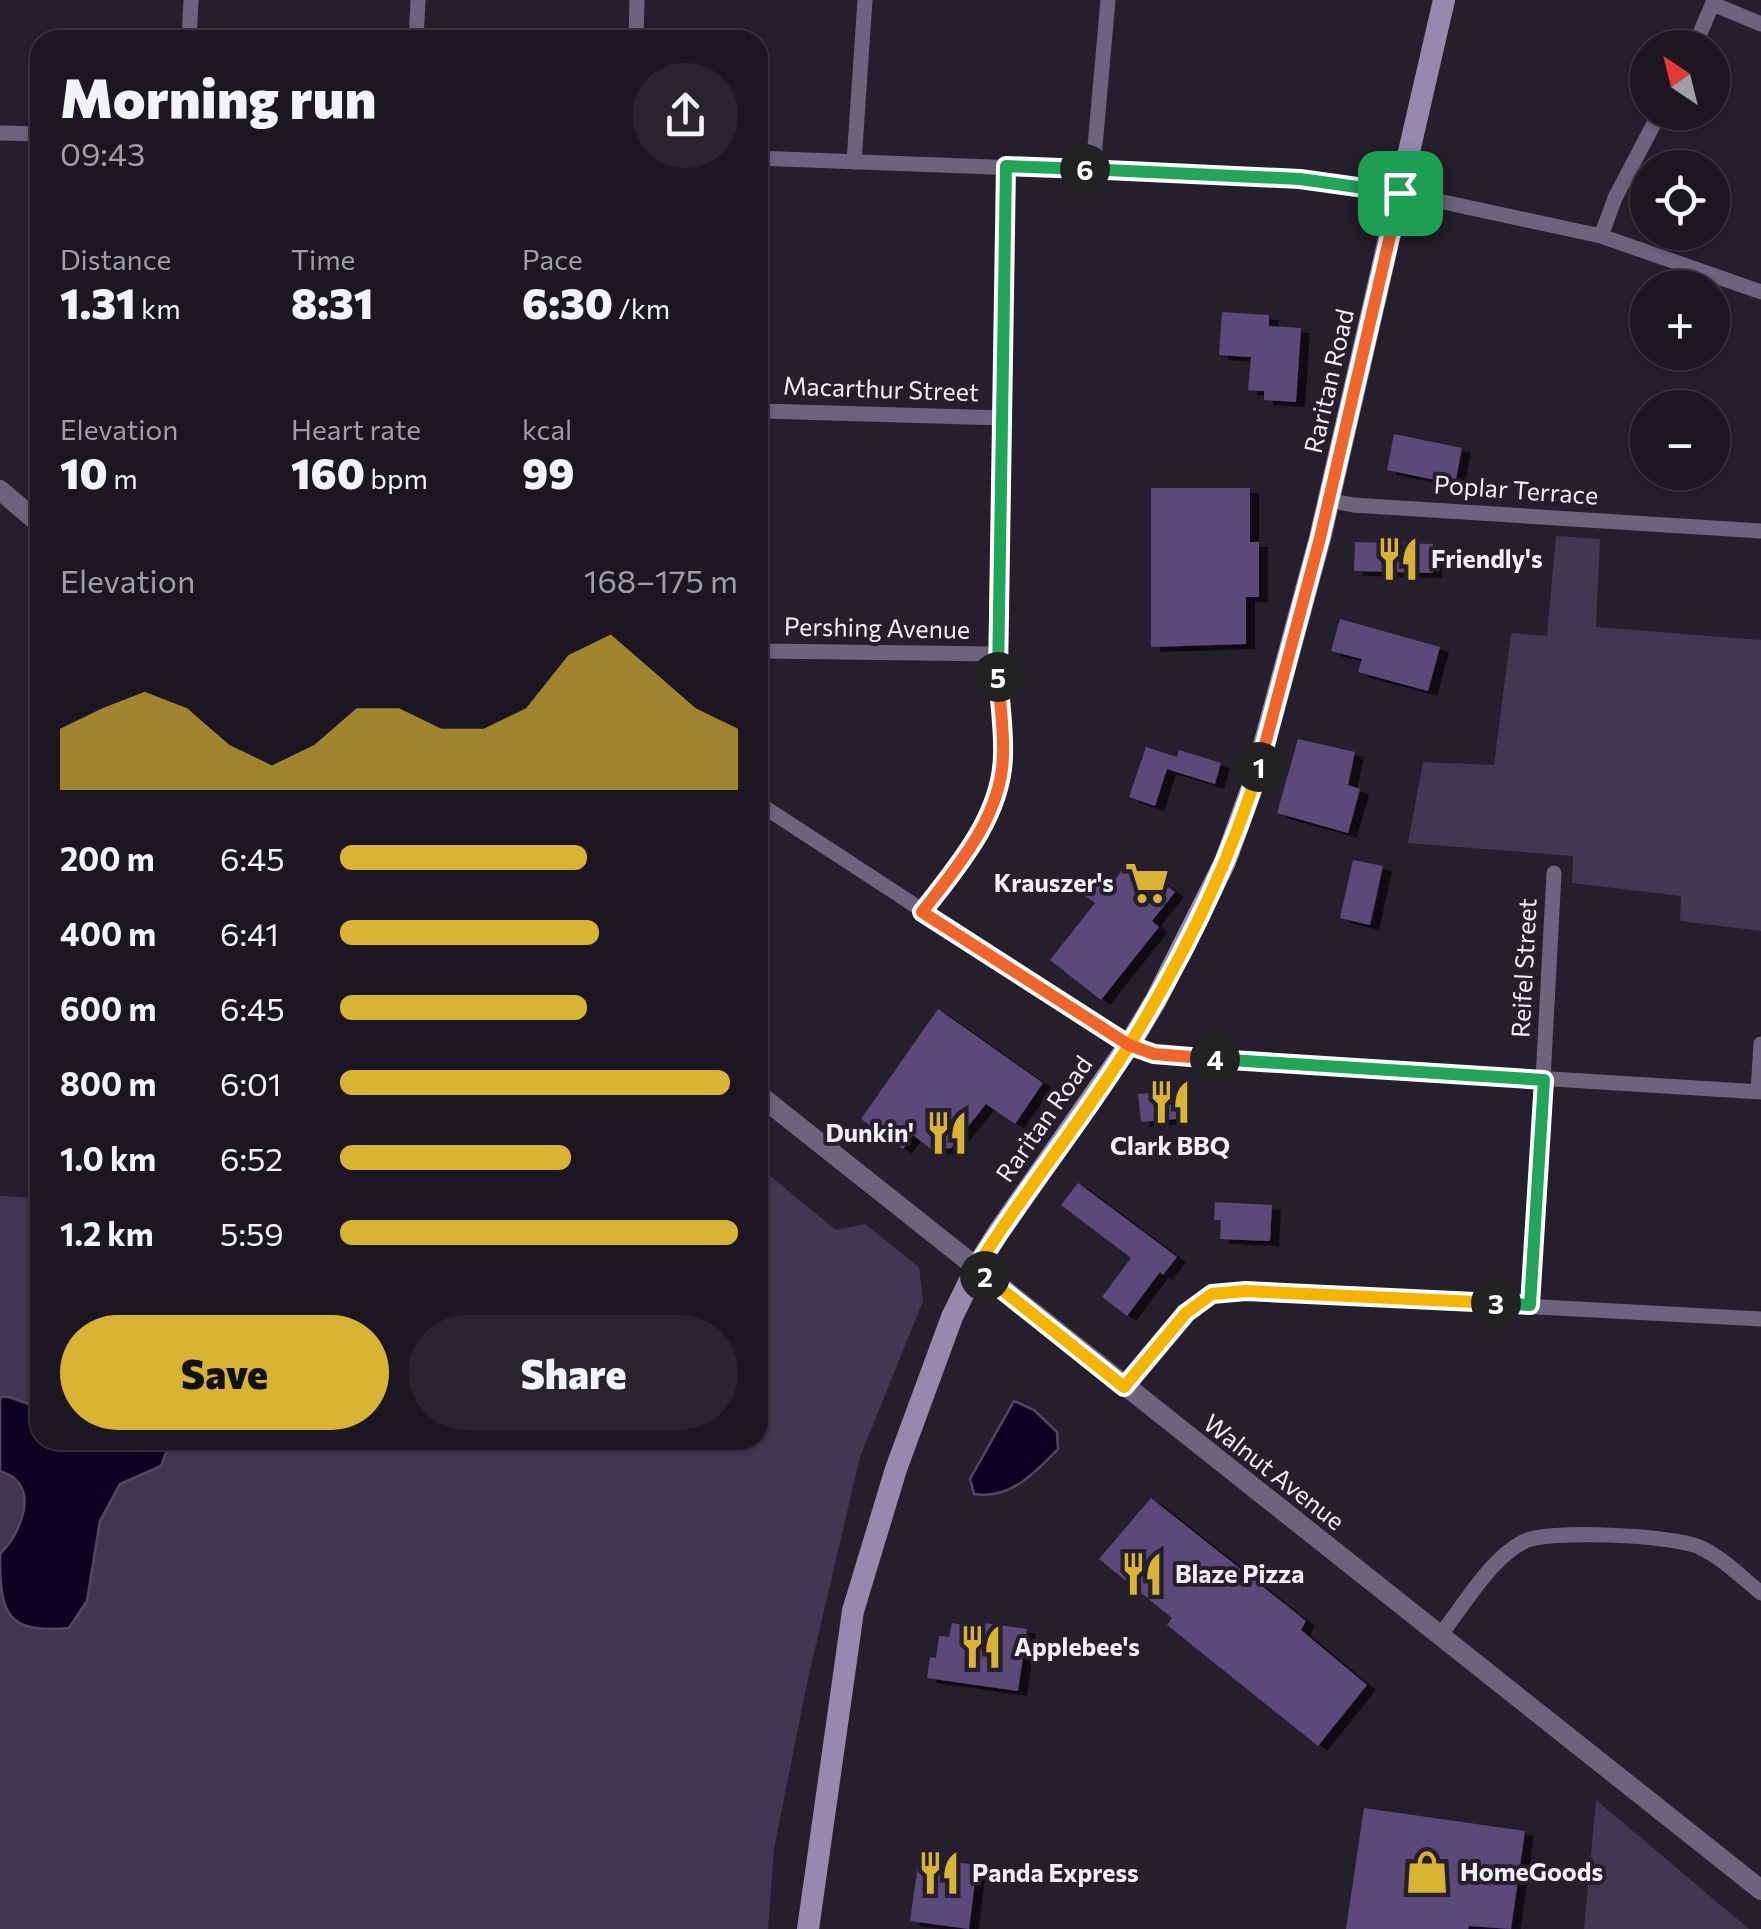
<!DOCTYPE html>
<html lang="en">
<head>
<meta charset="utf-8">
<style>
	body { margin:0; font-family:Commissioner,sans-serif; background:#28232f; color:#f1f3f6; height:100vh; display:flex; flex-direction:column; font-size:38px; white-space:nowrap }
	* { box-sizing:border-box; margin:0 }
	p { font-size:32px; color:#a09fa5 }
	.icon { flex:none; width:55px; height:55px; fill:none; stroke:currentColor; stroke-width:2; stroke-linecap:round; stroke-linejoin:round }
	.map { position:relative; flex:1; overflow:hidden }
	.side { position:absolute; left:30px; top:30px; width:738px; height:1420px; display:flex; flex-direction:column; background:#1b1622; border-radius:30px; box-shadow:0 2px 8px #0004,0 0 0 2px #393540 }
	.side>* { flex:none }
	.needle { width:65px; rotate:325deg }
	.fabs { position:absolute; left:1630px; top:30px; display:grid; gap:20px }
	.fabs a { display:grid; place-items:center; width:100px; height:100px; border-radius:50%; background:#1b1622; box-shadow:0 2px 8px #0004,0 0 0 2px #393540; font-size:50px }
	.pin { position:absolute; display:grid; place-items:center; width:85px; height:85px; color:#fff; margin:-42px; border-radius:20px; box-shadow:0 5px 15px #0006 }
	.km { position:absolute; width:50px; height:50px; margin:-25px; border-radius:50%; background:#222; color:#fff; font-size:28px; line-height:50px; text-align:center }
	.round { display:grid; place-items:center; flex:none; width:105px; height:105px; border-radius:52px; background:#28232f }
	.head { display:flex; align-items:center; justify-content:space-between; height:170px; padding:0 30px }
	h1 { font-size:55px; font-weight:800; line-height:75px }
	.stats { display:grid; grid-template-columns:repeat(3,1fr); gap:15px; height:170px; padding:10px 30px }
	.stats div { display:grid; align-content:center }
	.stats b { font-size:42px; font-weight:800 }
	.stats small { font-size:28px; font-weight:400 }
	.stats p { font-size:28px }
	.chart { height:280px; padding:20px 30px }
	.chart p { display:flex; justify-content:space-between }
	.chart svg { width:100%; height:180px; margin-top:10px; fill:#d9b334; opacity:.7 }
	.cta { display:flex; gap:20px; margin-top:auto; padding:20px 30px }
	.cta a { flex:1; height:115px; border-radius:60px; background:#d9b334; color:#111; font-size:40px; font-weight:800; line-height:115px; text-align:center }
	.cta a+a { background:#28232f; color:#f1f3f6 }
	ul { padding:0 30px; list-style:none; font-size:32px }
	li { display:grid; grid-template-columns:160px 120px 1fr; align-items:center; height:75px }
	li i { height:25px; border-radius:12px; background:#d9b334 }
	.map>svg:first-child { display:block }
	.green { fill:#423753 }
	.water { fill:#0e0022; stroke:#524762; stroke-width:2.5 }
	.building { fill:#5c487a; filter:url(#shadow) }
	.lines { fill:none; stroke-linecap:round; stroke-linejoin:round }
	.minor { stroke:#6c647b; stroke-width:15 }
	.tertiary { stroke:#6c647b; stroke-width:20 }
	.secondary { stroke:#9789ae; stroke-width:22 }
	.split-1-casing { stroke:#fff; stroke-width:20 }
	.split-2-casing { stroke:#fff; stroke-width:20 }
	.split-3-casing { stroke:#fff; stroke-width:20 }
	.split-4-casing { stroke:#fff; stroke-width:20 }
	.split-5-casing { stroke:#fff; stroke-width:20 }
	.split-6-casing { stroke:#fff; stroke-width:20 }
	.split-7-casing { stroke:#fff; stroke-width:20 }
	.split-1 { stroke:#f0652b; stroke-width:12 }
	.split-2 { stroke:#f5b400; stroke-width:12 }
	.split-3 { stroke:#f5b400; stroke-width:12 }
	.split-4 { stroke:#22a559; stroke-width:12 }
	.split-5 { stroke:#f0652b; stroke-width:12 }
	.split-6 { stroke:#22a559; stroke-width:12 }
	.split-7 { stroke:#22a559; stroke-width:12 }
	.labels { text-anchor:middle; stroke-width:8; stroke-linejoin:round; paint-order:stroke }
	.street-label { font-size:25px; fill:#f1eef8; stroke:#241e2d }
	.poi-label { font-size:25px; font-weight:bold; fill:#f1eef8; stroke:#241e2d; text-anchor:start }
</style>
</head>
<body>
<div class="map">
<svg width="1761" height="1929" viewBox="0 0 1761 1929">
	<defs>
		<filter id="shadow"><feDropShadow dx="9" dy="5" stdDeviation="0" flood-color="#0009"/></filter>
	</defs>
	<rect width="100%" height="100%" fill="#241e2d"/>
	<g class="green">
		<polygon points="1556,536 1600,539 1596,627 1761,640 1761,931 1680,921 1681,896 1572,883 1573,856 1408,843 1423,762 1494,765 1511,633 1547,636"/>
		<polygon points="758,1166 836,1230 865,1224 919,1267 923,1301 860,1457 807,1683 774,1849 768,1929 0,1929 0,1196 40,1198 40,1440 758,1440"/>
		<polygon points="1596,1800 1749,1929 1584,1929"/>
	</g>
	<g class="water">
		<path d="M0,1397H9L40,1408V1440H153L167,1450L161,1466L120,1484L100,1521L87,1601L69,1628C5,1634 0,1613 0,1554C16,1538 37,1499 15,1479C11,1475 5,1473 0,1471Z"/>
		<path d="M1014,1401L1034,1410L1057,1432L1058,1449C1035,1473 1010,1500 974,1494L970,1479Z"/>
	</g>
	<g class="building">
		<polygon points="1222,312 1269,315 1269,326 1301,328 1296,402 1264,400 1264,391 1248,390 1251,357 1219,355"/>
		<polygon points="1394,434 1462,448 1455,484 1387,470"/>
		<polygon points="1151,488 1250,488 1250,542 1259,542 1259,597 1246,597 1246,644 1151,647"/>
		<polygon points="1355,542 1433,544 1433,573 1354,571"/>
		<polygon points="1340,619 1440,647 1428,691 1358,672 1362,659 1331,651"/>
		<polygon points="1298,739 1355,752 1348,785 1360,789 1348,833 1277,813"/>
		<polygon points="1146,747 1177,757 1179,750 1221,763 1215,784 1167,769 1155,806 1129,797"/>
		<polygon points="1131,859 1175,892 1152,921 1159,927 1101,1000 1050,960 1095,903 1077,890 1088,877 1106,891"/>
		<polygon points="1353,860 1383,866 1370,925 1340,918"/>
		<polygon points="938,1009 1043,1083 1015,1124 986,1104 951,1148 932,1150 913,1135 903,1149 861,1119"/>
		<polygon points="1175,1092 1177,1119 1141,1122 1138,1094"/>
		<polygon points="1078,1183 1177,1257 1163,1275 1160,1272 1127,1316 1102,1297 1131,1258 1061,1205"/>
		<polygon points="1215,1202 1272,1205 1270,1241 1220,1239 1221,1220 1214,1220"/>
		<polygon points="1151,1498 1306,1621 1301,1630 1367,1685 1318,1746 1167,1625 1172,1618 1099,1559"/>
		<polygon points="977,1622 1027,1629 1018,1691 927,1678 930,1657 936,1658 939,1636 949,1637 952,1623 976,1627"/>
		<polygon points="1364,1808 1525,1831 1511,1929 1469,1926 1468,1929 1346,1929"/>
		<polygon points="919,1857 977,1865 969,1929 910,1921"/>
	</g>
	<g class="lines">
		<g class="minor">
			<polyline points="1713,4 1761,24"/>
			<polyline points="189,40 191,0"/>
			<polyline points="416,40 418,0"/>
			<polyline points="636,40 637,0"/>
			<polyline points="1694,48 1714,0"/>
			<polyline points="0,133 40,134"/>
			<polyline points="758,158 1300,179 1425,198 1601,236 1761,292"/>
			<polyline points="854,162 865,0"/>
			<polyline points="1093,169 1108,0"/>
			<polyline points="1601,236 1615,198 1660,112"/>
			<polyline points="758,411 1003,418"/>
			<polyline points="1329,500 1353,505 1761,531"/>
			<polyline points="758,651 996,654"/>
			<polyline points="758,803 1129,1045 1153,1054 1761,1092"/>
			<polyline points="922,912 971,848 992,806 1004,759 996,654 1006,166"/>
			<polyline points="1758,1091 1761,1044"/>
			<polyline points="1531,1305 1554,873"/>
			<polyline points="1124,1387 1186,1313 1211,1294 1246,1291 1761,1319"/>
			<path d="M1441,1634C1465,1604 1489,1560 1523,1542C1547,1529 1673,1535 1699,1547C1722,1557 1741,1577 1761,1593"/>
		</g>
		<g class="tertiary">
			<polyline points="0,490 40,524"/>
			<polyline points="758,1094 1761,1890"/>
		</g>
		<polyline class="secondary" points="808,1929 853,1611 896,1469 952,1317 976,1268 998,1233 1129,1045 1156,1000 1225,862 1254,782 1320,538 1444,0"/>
	</g>
	<g class="lines">
		<g class="split-1-casing">
			<polyline id="split-1" points="1259,767 1320,538 1400,193"/>
		</g>
		<g class="split-2-casing">
			<path id="split-2" d="M985,1276L976,1268C1024,1191 1083,1120 1131,1042C1184,956 1229,864 1259,767"/>
		</g>
		<g class="split-3-casing">
			<polyline id="split-3" points="985,1276 1124,1387 1186,1313 1212,1294 1246,1291 1496,1303"/>
		</g>
		<g class="split-4-casing">
			<polyline id="split-4" points="1215,1059 1544,1080 1530,1305 1496,1303"/>
		</g>
		<g class="split-5-casing">
			<path id="split-5" d="M998,677C1000,703 1004,730 1003,755C1002,816 957,867 922,912L1129,1045L1154,1054L1215,1059"/>
		</g>
		<g class="split-6-casing">
			<polyline id="split-6" points="998,677 1006,166 1085,169"/>
		</g>
		<g class="split-7-casing">
			<polyline id="split-7" points="1085,169 1300,179 1400,193"/>
		</g>
		<use href="#split-1" class="split-1"/>
		<use href="#split-2" class="split-2"/>
		<use href="#split-3" class="split-3"/>
		<use href="#split-4" class="split-4"/>
		<use href="#split-5" class="split-5"/>
		<use href="#split-6" class="split-6"/>
		<use href="#split-7" class="split-7"/>
	</g>
	<defs>
		<g id="restaurant-bare" transform="scale(3.45)"><path d="M-5-6h1v4h1v-4h1v4h1v-4h1v5L-1.5 .5V6h-2V.5L-5-1ZM5-6V6H3V1.5H1.5Q1.5-4 5-6Z" fill="#d9b334" stroke="#241e2d" stroke-width="2.5" paint-order="stroke"/></g>
		<g id="supermarket-bare" transform="scale(3.45)"><path d="M-6-5.5h2.5l.6 2H6L4.5 2H-2.5L-4.4-4H-6ZM-1.5 3.2a1.3 1.3 0 1 0 .1 0ZM3 3.2a1.3 1.3 0 1 0 .1 0Z" fill="#d9b334" stroke="#241e2d" stroke-width="2.5" paint-order="stroke"/></g>
		<g id="shop-bare" transform="scale(3.45)"><path d="M-5-2.5h2.3a2.7 3.5 0 0 1 5.4 0H5L5.5 6h-11ZM-1.5-2.5h3a1.5 2.3 0 0 0-3 0Z" fill="#d9b334" stroke="#241e2d" stroke-width="2.5" paint-order="stroke"/></g>
	</defs>
	<g fill-rule="evenodd">
		<use href="#restaurant-bare" x="1398" y="559"/>
		<use href="#supermarket-bare" x="1147" y="883"/>
		<use href="#restaurant-bare" x="1170" y="1102"/>
		<use href="#restaurant-bare" x="947" y="1133"/>
		<use href="#restaurant-bare" x="1142" y="1574"/>
		<use href="#restaurant-bare" x="981" y="1647"/>
		<use href="#shop-bare" x="1427" y="1872"/>
		<use href="#restaurant-bare" x="939" y="1873"/>
	</g>
	<g class="labels">
		<g class="street-label">
			<text transform="translate(1329 381) rotate(-77)" y="9">Raritan Road</text>
			<text transform="translate(881 389) rotate(2)" y="9">Macarthur Street</text>
			<text transform="translate(1516 490) rotate(4)" y="9">Poplar Terrace</text>
			<text transform="translate(877 628) rotate(1)" y="9">Pershing Avenue</text>
			<text transform="translate(1524 968) rotate(-87)" y="9">Reifel Street</text>
			<text transform="translate(1044 1119) rotate(-55)" y="9">Raritan Road</text>
			<text transform="translate(1274 1472) rotate(38)" y="9">Walnut Avenue</text>
		</g>
		<g class="poi-label">
			<text x="1431" y="568">Friendly's</text>
			<text x="1114" y="892" text-anchor="end">Krauszer's</text>
			<text x="914" y="1142" text-anchor="end">Dunkin'</text>
			<text x="1170" y="1155" text-anchor="middle">Clark BBQ</text>
			<text x="1175" y="1583">Blaze Pizza</text>
			<text x="1014" y="1656">Applebee's</text>
			<text x="1460" y="1881">HomeGoods</text>
			<text x="972" y="1882">Panda Express</text>
		</g>
	</g>
</svg>
<div class="fabs">
<a><svg class="needle" viewBox="-14 -14 28 28"><path d="M0-13l5 13h-10z" fill="#e53935"/><path d="M0 13l5-13h-10z" fill="#a09fa5"/></svg></a>
<a><svg class="icon" aria-label="locate" viewBox="0 0 24 24"><circle cx="12" cy="12" r="6"/><path d="M12 2v4M12 18v4M2 12h4M18 12h4"/></svg></a>
<a>+</a>
<a>−</a>
</div>
<div class="pin" style="left:1400px;top:193px;background:#1e9e55"><svg class="icon" aria-label="arrive" viewBox="0 0 24 24"><path d="M6 21V4h12l-3 4 3 4H6"/></svg></div>
<b class="km" style="left:1259px;top:767px">1</b>
<b class="km" style="left:985px;top:1276px">2</b>
<b class="km" style="left:1496px;top:1303px">3</b>
<b class="km" style="left:1215px;top:1059px">4</b>
<b class="km" style="left:998px;top:677px">5</b>
<b class="km" style="left:1085px;top:169px">6</b>
<section class="side">
<div class="head"><div><h1>Morning run</h1><p>09:43</p></div><a class="round"><svg class="icon" aria-label="share" viewBox="0 0 24 24"><path d="M12 15V3M7 8l5-5 5 5M5 13v7h14v-7"/></svg></a></div>
<div class="stats">
<div><p>Distance</p><b>1.31<small> km</small></b></div>
<div><p>Time</p><b>8:31</b></div>
<div><p>Pace</p><b>6:30<small> /km</small></b></div>
</div>
<div class="stats">
<div><p>Elevation</p><b>10<small> m</small></b></div>
<div><p>Heart rate</p><b>160<small> bpm</small></b></div>
<div><p>kcal</p><b>99</b></div>
</div>
<div class="chart"><p><span>Elevation</span>168–175 m</p>
<svg viewBox="0 0 160 44" preserveAspectRatio="none"><path d="M0 44V29L10 24L20 20L30 24L40 33L50 38L60 33L70 24L80 24L90 29L100 29L110 24L120 11L130 6L140 15L150 24L160 29V44z"/></svg>
</div>
<ul>
<li><b>200 m</b>6:45<i style="width:62%"></i></li>
<li><b>400 m</b>6:41<i style="width:65%"></i></li>
<li><b>600 m</b>6:45<i style="width:62%"></i></li>
<li><b>800 m</b>6:01<i style="width:98%"></i></li>
<li><b>1.0 km</b>6:52<i style="width:58%"></i></li>
<li><b>1.2 km</b>5:59<i style="width:100%"></i></li>
</ul>
<div class="cta"><a>Save</a><a>Share</a></div>
</section>
</div>
</body>
</html>
